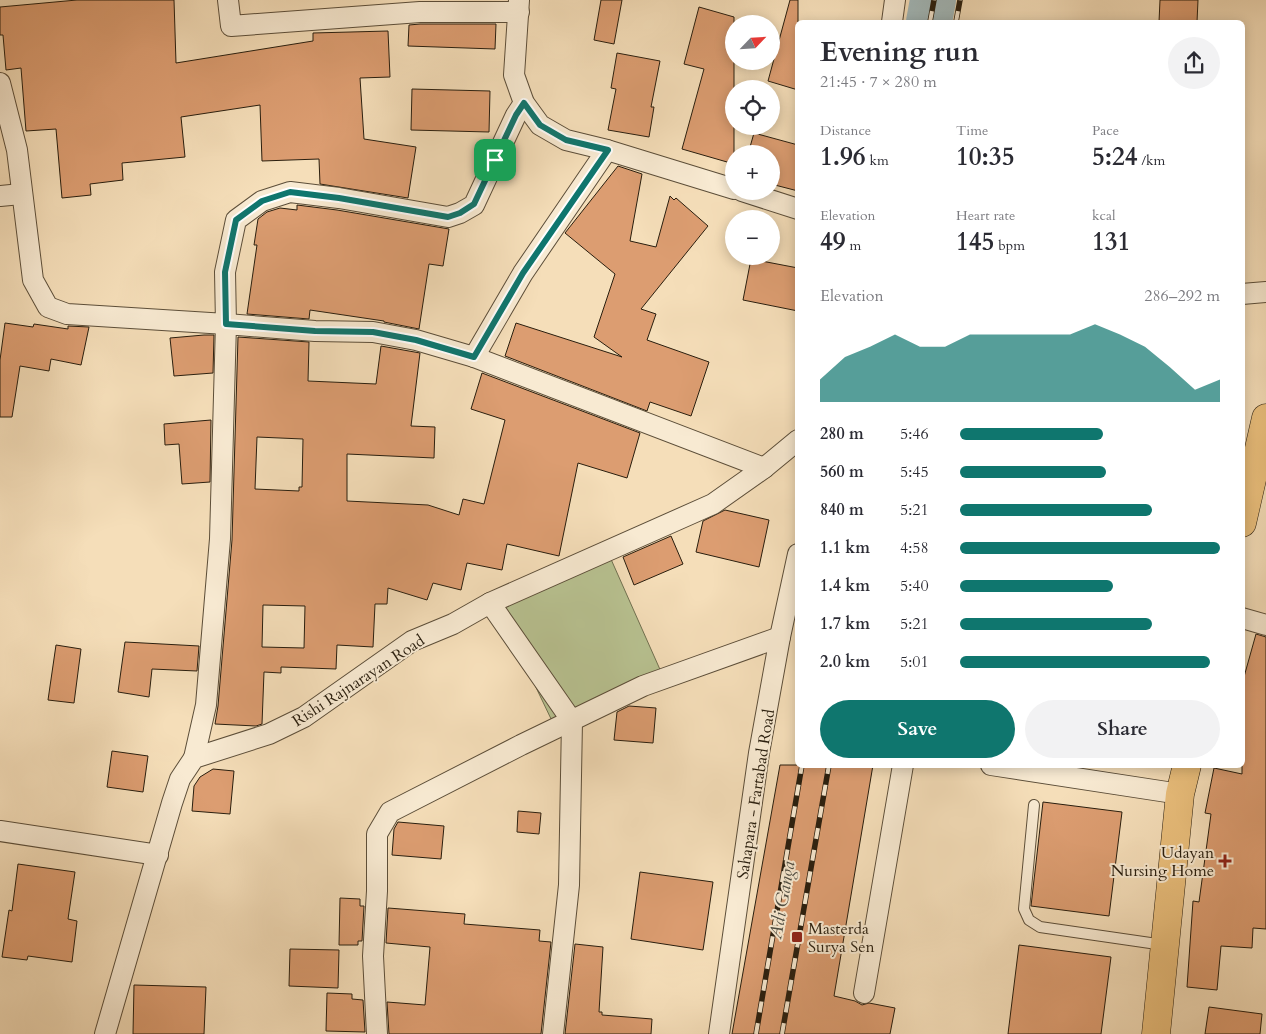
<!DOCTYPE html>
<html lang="en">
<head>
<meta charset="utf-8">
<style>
	body { margin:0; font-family:Cardo,serif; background:#f2f2f3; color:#2b2b33; height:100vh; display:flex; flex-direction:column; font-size:19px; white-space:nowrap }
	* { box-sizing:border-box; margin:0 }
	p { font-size:16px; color:#7c7c81 }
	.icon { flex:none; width:28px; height:28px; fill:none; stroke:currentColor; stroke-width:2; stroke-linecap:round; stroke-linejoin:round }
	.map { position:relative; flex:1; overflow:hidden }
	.panel { position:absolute; left:795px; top:20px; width:450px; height:748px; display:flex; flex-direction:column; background:#fff; border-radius:8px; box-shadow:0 2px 12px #0003 }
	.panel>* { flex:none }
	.needle { width:32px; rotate:65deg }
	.tools { position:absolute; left:725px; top:15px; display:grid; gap:10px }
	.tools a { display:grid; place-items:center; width:55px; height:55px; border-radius:50%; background:#fff; box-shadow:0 2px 12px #0003; font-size:25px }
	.pin { position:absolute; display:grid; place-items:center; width:42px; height:42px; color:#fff; margin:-21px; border-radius:10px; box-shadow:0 2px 8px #0006 }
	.round { display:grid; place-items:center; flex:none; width:52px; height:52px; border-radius:26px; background:#f2f2f3 }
	.headline { display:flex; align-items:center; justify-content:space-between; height:85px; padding:0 25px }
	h1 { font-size:28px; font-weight:800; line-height:38px }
	.metrics { display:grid; grid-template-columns:repeat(3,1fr); gap:8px; height:85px; padding:5px 25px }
	.metrics div { display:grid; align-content:center }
	.metrics b { font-size:25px; font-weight:800 }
	.metrics small { font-size:14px; font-weight:400 }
	.metrics p { font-size:14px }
	.chart { height:140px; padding:10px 25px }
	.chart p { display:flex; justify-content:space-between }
	.chart svg { width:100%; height:90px; margin-top:5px; fill:#0f766e; opacity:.7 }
	.primary-button { display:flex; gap:10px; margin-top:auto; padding:10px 25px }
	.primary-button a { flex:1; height:58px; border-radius:30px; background:#0f766e; color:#fff; font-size:20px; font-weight:800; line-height:58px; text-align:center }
	.primary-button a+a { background:#f2f2f3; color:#2b2b33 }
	ul { padding:0 25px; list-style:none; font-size:16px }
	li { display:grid; grid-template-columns:80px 60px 1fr; align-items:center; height:38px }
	li i { height:12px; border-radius:6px; background:#0f766e }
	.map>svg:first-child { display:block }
	.green { fill:#b8c291; stroke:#707050 }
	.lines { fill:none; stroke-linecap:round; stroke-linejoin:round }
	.river { stroke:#a2b9bb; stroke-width:46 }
	.building { fill:#dc9d71; stroke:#291e0e; fill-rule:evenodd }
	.lane-casing { stroke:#5c4e39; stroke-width:12 }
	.street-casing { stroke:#5c4e39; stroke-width:22 }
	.primary-casing { stroke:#291e0e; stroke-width:29 }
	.lane { stroke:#f8ead2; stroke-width:10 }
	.street { stroke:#f8ead2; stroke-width:20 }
	.primary { stroke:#eabf7c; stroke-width:28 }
	.rail-casing { stroke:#291e0e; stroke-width:5.5 }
	.rail { stroke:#f8ead2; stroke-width:4; stroke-dasharray:11; stroke-linecap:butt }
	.route-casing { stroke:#fff; stroke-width:10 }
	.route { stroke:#0f766e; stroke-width:6 }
	.poi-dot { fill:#8f2418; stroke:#f8ead2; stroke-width:2 }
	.labels { text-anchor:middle; stroke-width:4; stroke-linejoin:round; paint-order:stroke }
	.street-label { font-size:16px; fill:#291e0e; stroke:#f8ead2 }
	.poi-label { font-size:16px; fill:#291e0e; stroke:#f8ead2; text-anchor:end }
	.water-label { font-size:18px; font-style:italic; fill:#4d4c42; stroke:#f8ead2 }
</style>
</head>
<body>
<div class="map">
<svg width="1266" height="1034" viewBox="0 0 1266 1034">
	<rect width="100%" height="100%" fill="#f5deb9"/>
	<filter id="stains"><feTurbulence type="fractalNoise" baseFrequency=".004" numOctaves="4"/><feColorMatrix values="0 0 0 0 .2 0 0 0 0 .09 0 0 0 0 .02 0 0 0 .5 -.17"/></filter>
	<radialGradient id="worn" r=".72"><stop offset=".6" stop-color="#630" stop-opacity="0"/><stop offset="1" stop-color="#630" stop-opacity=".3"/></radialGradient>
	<polygon class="green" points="610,557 662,674 553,723 498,608"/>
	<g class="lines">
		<polyline class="river" points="929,22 933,0"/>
	</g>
	<g class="building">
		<polygon points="77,0 174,0 176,63 313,41 313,33 388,31 390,77 360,78 364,139 416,147 408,198 320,184 319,159 262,161 260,105 181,117 185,157 122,163 123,180 90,184 91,195 62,198 56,129 26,131 21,68 6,70 3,35 0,35 0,7"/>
		<polygon points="601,0 622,0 614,44 594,40"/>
		<polygon points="790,0 798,0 798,90 768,81"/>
		<polygon points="1160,0 1198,0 1197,22 1159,22"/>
		<polygon points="699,7 734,17 734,164 682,149 704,69 684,64"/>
		<polygon points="420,24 496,24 495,49 408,46 409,25"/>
		<polygon points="617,53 660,61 651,107 654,107 649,137 608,130 616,89 611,88"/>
		<polygon points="412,89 490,91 489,132 411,130"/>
		<polygon points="754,133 798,145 798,191 771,184 771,154 748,154"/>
		<polygon points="618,166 642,174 630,241 656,247 670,196 674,200 676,198 708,226 641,309 656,314 647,340 709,362 691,416 650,402 647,411 505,356 516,323 622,357 594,337 615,274 565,233"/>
		<polygon points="297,205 337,210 449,229 443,266 429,264 419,329 384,322 384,321 310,310 309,319 247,314 257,245 254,245 258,219 267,212 280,208 297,210"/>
		<polygon points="751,259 798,268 798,311 743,300"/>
		<polygon points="5,323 33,327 34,324 68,329 68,326 89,327 81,365 51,359 49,371 20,366 12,417 0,417 0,360"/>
		<polygon points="204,335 214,335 213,373 174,376 170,338"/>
		<path d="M238,337L309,342L308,381L376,384L381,346L420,353L411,426L435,427L434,458L347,454V501L428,505L459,515L463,499L484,504L505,420L471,409L482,373L640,433L627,478L578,463L559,556L507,544L502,570L467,563L461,590L433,583L427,600L388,588L387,604H375L373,647L337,645L336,669L281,667V673L264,672L262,724L256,726L215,724L218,706L232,540ZM257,437L303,439L302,487H299V491L255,489ZM263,605L305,606L304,648L262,647Z"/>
		<polygon points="211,420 210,482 182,484 179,444 165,445 164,424"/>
		<polygon points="725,510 769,520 759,567 696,552 703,521"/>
		<polygon points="671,536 683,564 634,585 623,557"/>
		<polygon points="1256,634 1266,637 1266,929 1253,928 1252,948 1221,946 1217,990 1187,987 1193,901 1199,902 1211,814 1205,813 1214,768 1242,774 1242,684"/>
		<polygon points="125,642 199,646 197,671 152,669 149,697 118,692"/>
		<polygon points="56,645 81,649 74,703 48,700"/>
		<polygon points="629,706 656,708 653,743 614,740 617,712"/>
		<polygon points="112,751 148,756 143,792 107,787"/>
		<polygon points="780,765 873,765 834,996 855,1001 862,1005 869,1003 895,1008 890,1034 732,1034"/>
		<polygon points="213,769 234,771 230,814 192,811 194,786 200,777"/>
		<polygon points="1043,802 1122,812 1109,916 1031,906"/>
		<polygon points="518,811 541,813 539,834 517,832"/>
		<polygon points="398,822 444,826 441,859 392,855 394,829"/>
		<polygon points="18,864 75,872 68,919 77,921 72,962 28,956 27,960 2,957 9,910 12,911"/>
		<polygon points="640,872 713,882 703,950 631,939"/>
		<polygon points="340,898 360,899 360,906 364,906 362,941 358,941 358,945 339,945"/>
		<polygon points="388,908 465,914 464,924 540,930 539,941 551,942 541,1034 389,1034 387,1002 425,1005 430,947 386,943"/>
		<polygon points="575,944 603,947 599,1012 602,1012 602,1015 652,1019 651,1034 565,1034"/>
		<polygon points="1019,945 1111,957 1101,1034 1008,1034"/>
		<polygon points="290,949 339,950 338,988 289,986"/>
		<polygon points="134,985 206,987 204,1034 133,1034"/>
		<polygon points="327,993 352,994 352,999 363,1000 365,1032 326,1031"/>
		<polygon points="1209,1007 1262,1014 1260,1034 1205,1034"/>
	</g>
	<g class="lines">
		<g class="lane-casing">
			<polyline id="lane" points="1034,805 1024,909 1029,920 1040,927 1164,945"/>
		</g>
		<g class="street-casing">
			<g id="street">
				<polyline points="228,0 231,26 420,12 519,12"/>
				<polyline points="519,0 514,75 524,103 540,125 566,140 607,150 734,189"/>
				<polyline points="892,22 895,0"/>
				<polyline points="0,83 17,150 33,280 48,307 67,314 226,324 225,272 236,220 262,201 290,192 339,198 448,217 460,213 474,205 516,115 524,103"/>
				<polyline points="742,191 798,209"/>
				<polyline points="0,196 21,194"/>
				<polyline points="1242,294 1266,292"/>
				<polyline points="474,357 523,273 607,150"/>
				<polyline points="490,603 572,721 569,885 553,1034"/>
				<polyline points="1242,618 1266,625"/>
				<polyline points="194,758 206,705 220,539 226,324 315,331 373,332 416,340 474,357 764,468"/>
				<polyline points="991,765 1180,794"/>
				<polyline points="0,831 158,855"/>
				<polyline points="864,993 903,765"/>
				<polyline points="105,1034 172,803 180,779 194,758 269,734 304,717 412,641 453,624 490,603 713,504 764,468 798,440"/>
				<polyline points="377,1034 373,956 377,891 377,834 390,812 521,745 643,686 780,637"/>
				<polyline points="719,1034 759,753 780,637 798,554"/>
			</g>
		</g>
		<g class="primary-casing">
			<g id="primary">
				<polyline points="1242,523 1266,418"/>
				<polyline points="1156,1034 1180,794 1187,765"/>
			</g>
		</g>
		<use href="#lane" class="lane"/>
		<use href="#street" class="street"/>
		<use href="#primary" class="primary"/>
		<g class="rail-casing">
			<g id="rail">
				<polyline points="930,22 934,0"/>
				<polyline points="956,22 960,0"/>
				<polyline points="756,1034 802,765"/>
				<polyline points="782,1034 829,765"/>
			</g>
		</g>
		<use href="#rail" class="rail"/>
	</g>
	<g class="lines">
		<g class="route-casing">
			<polygon id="route" points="524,103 540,125 566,140 608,150 523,273 474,357 416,340 373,332 315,331 226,324 225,272 236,220 262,201 290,192 339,198 448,217 460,213 474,204 516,115"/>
		</g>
		<use href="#route" class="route"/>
	</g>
	<g class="poi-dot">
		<path d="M1222.5 853.5h5v5h5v5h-5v5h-5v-5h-5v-5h5z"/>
		<rect x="791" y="931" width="12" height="12" rx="2.5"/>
	</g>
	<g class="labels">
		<g class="street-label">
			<text transform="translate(358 680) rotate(-33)" y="6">Rishi Rajnarayan Road</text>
			<text transform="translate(755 794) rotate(-81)" y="6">Sahapara - Fartabad Road</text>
		</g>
		<g class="poi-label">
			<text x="1214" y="858">Udayan<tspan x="1214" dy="18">Nursing Home</tspan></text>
			<text x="808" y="934" text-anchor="start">Masterda<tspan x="808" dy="18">Surya Sen</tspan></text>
		</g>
		<g class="water-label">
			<text transform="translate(782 900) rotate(-80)" y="6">Adi Ganga</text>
		</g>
	</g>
	<rect width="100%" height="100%" filter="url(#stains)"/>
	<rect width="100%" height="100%" fill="url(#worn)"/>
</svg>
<div class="tools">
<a><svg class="needle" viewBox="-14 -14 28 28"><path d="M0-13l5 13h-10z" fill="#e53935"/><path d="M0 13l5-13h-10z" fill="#7c7c81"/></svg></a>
<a><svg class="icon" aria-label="locate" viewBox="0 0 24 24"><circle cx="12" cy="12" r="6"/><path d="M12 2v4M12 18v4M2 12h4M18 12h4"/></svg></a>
<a>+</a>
<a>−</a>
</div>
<div class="pin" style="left:495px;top:160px;background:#1e9e55"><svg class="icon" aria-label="arrive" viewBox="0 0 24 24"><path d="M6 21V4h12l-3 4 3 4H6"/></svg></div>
<section class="panel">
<div class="headline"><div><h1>Evening run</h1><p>21:45 · 7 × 280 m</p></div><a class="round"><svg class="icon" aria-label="share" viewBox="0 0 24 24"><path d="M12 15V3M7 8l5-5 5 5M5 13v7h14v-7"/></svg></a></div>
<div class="metrics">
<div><p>Distance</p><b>1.96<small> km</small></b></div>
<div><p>Time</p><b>10:35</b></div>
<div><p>Pace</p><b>5:24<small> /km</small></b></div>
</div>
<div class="metrics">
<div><p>Elevation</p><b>49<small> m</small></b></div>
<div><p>Heart rate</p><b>145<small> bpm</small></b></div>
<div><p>kcal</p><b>131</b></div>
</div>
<div class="chart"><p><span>Elevation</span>286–292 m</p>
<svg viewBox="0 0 160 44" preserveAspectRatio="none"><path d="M0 44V33L10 22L20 17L30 11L40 17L50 17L60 11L70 11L80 11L90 11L100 11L110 6L120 11L130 17L140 27L150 38L160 33V44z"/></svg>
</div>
<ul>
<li><b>280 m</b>5:46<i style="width:55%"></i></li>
<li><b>560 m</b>5:45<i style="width:56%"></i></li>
<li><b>840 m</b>5:21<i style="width:74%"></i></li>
<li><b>1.1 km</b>4:58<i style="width:100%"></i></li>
<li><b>1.4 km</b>5:40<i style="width:59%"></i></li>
<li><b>1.7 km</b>5:21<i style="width:74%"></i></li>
<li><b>2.0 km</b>5:01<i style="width:96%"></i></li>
</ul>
<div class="primary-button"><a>Save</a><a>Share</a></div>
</section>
</div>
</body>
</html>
